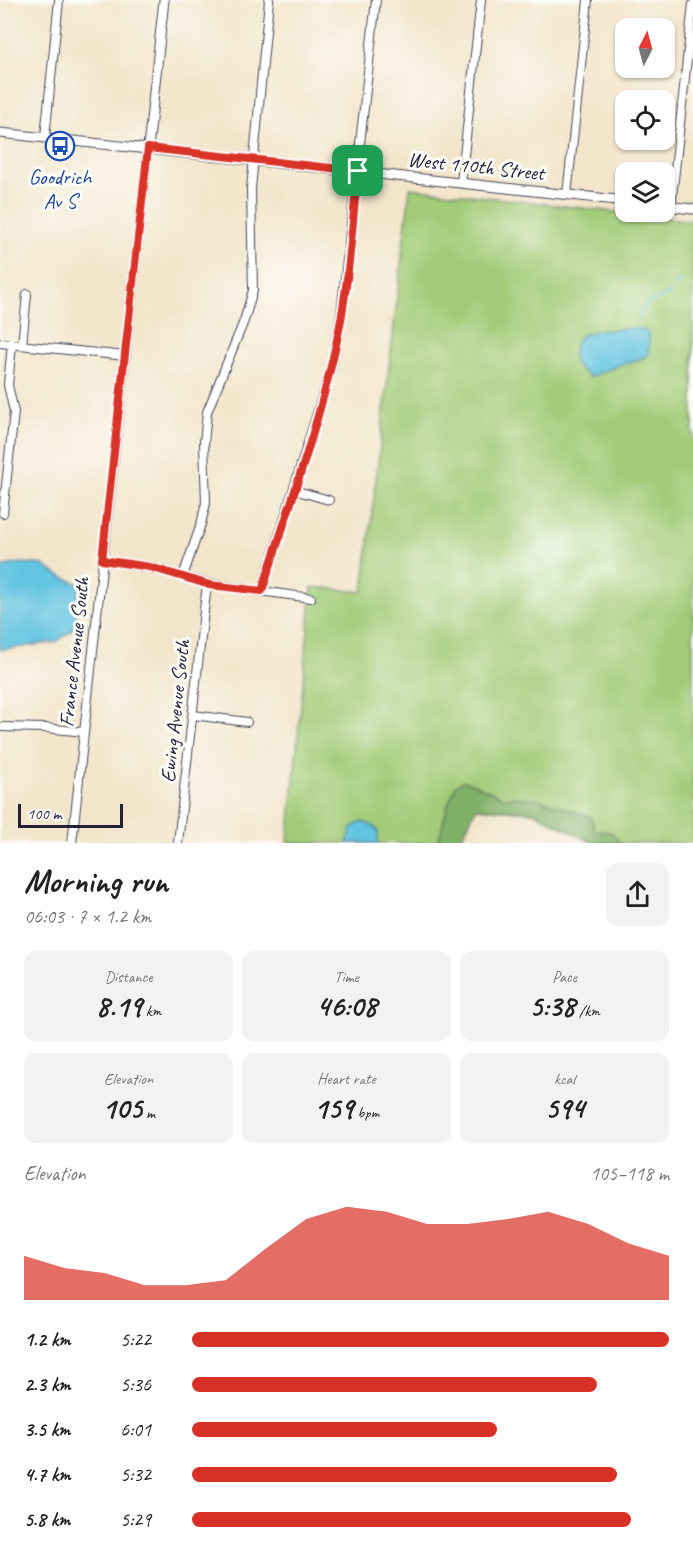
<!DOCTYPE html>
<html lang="en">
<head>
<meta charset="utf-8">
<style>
	body { margin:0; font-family:Caveat,sans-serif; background:#f2f2f2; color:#222; height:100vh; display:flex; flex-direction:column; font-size:22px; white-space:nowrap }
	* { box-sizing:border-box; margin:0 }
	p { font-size:20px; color:#767676 }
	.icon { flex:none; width:33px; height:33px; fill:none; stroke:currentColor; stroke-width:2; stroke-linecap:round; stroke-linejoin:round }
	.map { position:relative; height:843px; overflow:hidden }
	.sheet { display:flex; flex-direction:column; background:#fff; flex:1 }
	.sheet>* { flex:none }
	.needle { width:39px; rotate:6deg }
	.controls { position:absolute; left:615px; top:18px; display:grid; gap:12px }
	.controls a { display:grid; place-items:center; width:60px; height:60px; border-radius:12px; background:#fff; box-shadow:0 2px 4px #0004; font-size:30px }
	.scale { position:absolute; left:18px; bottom:15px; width:105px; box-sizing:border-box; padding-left:6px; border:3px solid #22223b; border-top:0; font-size:16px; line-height:21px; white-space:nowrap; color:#22223b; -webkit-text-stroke:4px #fdfcf7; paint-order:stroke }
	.pin { position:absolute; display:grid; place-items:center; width:51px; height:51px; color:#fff; margin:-26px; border-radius:12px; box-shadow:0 3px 9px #0006 }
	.round { display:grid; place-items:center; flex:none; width:63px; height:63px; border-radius:12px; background:#f2f2f2 }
	.overview { display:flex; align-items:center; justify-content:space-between; height:102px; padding:0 24px }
	h1 { font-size:33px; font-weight:700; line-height:45px }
	.stats { display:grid; grid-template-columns:repeat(3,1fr); gap:9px; height:102px; padding:6px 24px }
	.stats div { display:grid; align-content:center; border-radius:12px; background:#f2f2f2; text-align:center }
	.stats b { font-size:30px; font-weight:700 }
	.stats small { font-size:16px; font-weight:400 }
	.stats p { font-size:16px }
	.chart { height:168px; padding:12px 24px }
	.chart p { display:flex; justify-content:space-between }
	.chart svg { width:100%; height:108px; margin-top:6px; fill:#d93025; opacity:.7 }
	ul { padding:0 24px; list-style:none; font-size:20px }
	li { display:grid; grid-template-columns:96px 72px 1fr; align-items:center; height:45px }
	li i { height:15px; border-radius:8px; background:#d93025 }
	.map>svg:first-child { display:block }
	.green { fill:#a2cc78; stroke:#62775a; stroke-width:1.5 }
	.forest { fill:#81b068; stroke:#526952; stroke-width:1.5 }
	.water { fill:#63c4e1; stroke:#42738e; stroke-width:1.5 }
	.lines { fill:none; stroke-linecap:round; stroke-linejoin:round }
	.stream { stroke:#63c4e1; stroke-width:2 }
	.minor-casing { stroke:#413f51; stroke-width:10 }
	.tertiary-casing { stroke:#413f51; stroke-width:11 }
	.minor { stroke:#fff; stroke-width:8 }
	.tertiary { stroke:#fff; stroke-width:9 }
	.route-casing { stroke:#fff; stroke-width:12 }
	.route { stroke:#d93025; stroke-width:8 }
	.labels { text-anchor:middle; stroke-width:6; stroke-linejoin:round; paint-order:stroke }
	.street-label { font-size:21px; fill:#22223b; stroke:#fdfcf7 }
	.transit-label { font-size:21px; fill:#164399; stroke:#fdfcf7 }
</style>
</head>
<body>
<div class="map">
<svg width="693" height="843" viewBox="0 0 693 843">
	<rect width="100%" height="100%" fill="#fdfcf7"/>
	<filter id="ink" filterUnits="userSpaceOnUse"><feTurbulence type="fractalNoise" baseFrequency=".0167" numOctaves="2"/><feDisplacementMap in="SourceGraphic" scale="12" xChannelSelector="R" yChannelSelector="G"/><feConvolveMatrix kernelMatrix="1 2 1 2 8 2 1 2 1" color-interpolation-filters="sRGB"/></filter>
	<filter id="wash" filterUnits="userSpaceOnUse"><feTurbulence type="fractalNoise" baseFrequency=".008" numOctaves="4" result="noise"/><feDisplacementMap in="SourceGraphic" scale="24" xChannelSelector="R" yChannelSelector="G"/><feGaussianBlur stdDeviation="1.35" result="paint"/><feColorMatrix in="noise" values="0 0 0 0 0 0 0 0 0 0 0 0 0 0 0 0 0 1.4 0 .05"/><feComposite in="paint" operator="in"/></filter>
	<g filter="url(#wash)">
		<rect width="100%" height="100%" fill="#f2e5cb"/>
		<polygon class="green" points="410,188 693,221 693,843 593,843 534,812 476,808 459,843 288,843 312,587 363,592"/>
		<polygon class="forest" points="463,781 472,783 502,797 536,798 591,817 595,831 611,832 620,843 593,843 534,812 476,808 459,843 438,843 447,808 456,785"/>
		<g class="water">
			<path d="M633,328L645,330L648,335L649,343L648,354L640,359L619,365L590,377C571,365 568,355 580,336L595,331Z"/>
			<polygon points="21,563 43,565 58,575 79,584 75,628 56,642 0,650 0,567"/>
			<polygon points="361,822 372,825 378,831 378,843 347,843 352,828"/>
		</g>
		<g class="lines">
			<g class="stream">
				<polyline points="675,285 680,280"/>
				<path d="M640,321C640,297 656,304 670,293"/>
			</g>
		</g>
	</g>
	<g filter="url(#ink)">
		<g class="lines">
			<g class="minor-casing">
				<g id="minor">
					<polyline points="45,137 59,0"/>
					<polyline points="461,183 481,0"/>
					<polyline points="567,195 588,0"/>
					<polyline points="671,207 693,4"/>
					<polyline points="0,343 126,356"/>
					<polyline points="22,345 27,294"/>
					<polyline points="294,490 329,500"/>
					<polyline points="3,513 14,412 8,385 12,344"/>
					<polyline points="102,560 150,567 210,584 311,598"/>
					<polyline points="183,576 201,524 206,503 204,443 207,412 244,321 253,290 251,189 269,0"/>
					<polyline points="262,591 332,365 340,323 376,0"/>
					<polyline points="193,715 247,722"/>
					<polyline points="0,727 46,728 84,732"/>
					<polyline points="72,843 148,148"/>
					<polyline points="178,843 207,584"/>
				</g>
			</g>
			<g class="tertiary-casing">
				<g id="tertiary">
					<polyline points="0,133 626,201"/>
					<polyline points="148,148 164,0"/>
					<polyline points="664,206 693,209"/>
				</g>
			</g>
			<use href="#minor" class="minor"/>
			<use href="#tertiary" class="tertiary"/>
		</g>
	</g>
	<g class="lines" filter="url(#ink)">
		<g class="route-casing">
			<path id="route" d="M148,148L358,171C352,222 350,274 340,325C323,413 290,505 262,591L210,585L150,567L102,560Z"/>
		</g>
		<use href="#route" class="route"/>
	</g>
	<defs>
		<g id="bus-ring" transform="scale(1.5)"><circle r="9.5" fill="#fdfcf7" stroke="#1a4fb4" stroke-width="1.5"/><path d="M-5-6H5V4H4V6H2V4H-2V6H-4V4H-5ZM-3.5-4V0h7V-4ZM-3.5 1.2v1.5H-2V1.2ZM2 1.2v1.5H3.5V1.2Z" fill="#1a4fb4"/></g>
	</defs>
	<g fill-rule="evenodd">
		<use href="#bus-ring" x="60" y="146"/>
	</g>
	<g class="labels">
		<g class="street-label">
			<text transform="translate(476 166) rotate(6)" y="7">West 110th Street</text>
			<text transform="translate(74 652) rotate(-84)" y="7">France Avenue South</text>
			<text transform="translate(175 711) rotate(-84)" y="7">Ewing Avenue South</text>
		</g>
		<g class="transit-label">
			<text x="60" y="184">Goodrich<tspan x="60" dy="24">Av S</tspan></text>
		</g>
	</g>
</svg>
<div class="controls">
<a><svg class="needle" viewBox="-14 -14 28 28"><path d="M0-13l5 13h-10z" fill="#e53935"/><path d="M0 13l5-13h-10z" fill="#767676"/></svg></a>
<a><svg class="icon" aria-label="locate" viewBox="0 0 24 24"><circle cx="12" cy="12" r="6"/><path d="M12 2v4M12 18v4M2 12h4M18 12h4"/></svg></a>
<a><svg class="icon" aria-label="layers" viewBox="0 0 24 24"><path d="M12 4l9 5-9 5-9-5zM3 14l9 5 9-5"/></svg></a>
</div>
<div class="scale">100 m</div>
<div class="pin" style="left:358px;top:171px;background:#1e9e55"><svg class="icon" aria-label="arrive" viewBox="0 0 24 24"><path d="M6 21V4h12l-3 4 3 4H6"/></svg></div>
</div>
<section class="sheet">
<div class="overview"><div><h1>Morning run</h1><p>06:03 · 7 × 1.2 km</p></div><a class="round"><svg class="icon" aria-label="share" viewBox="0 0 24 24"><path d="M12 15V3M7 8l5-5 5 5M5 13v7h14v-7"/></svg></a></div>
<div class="stats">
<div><p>Distance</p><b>8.19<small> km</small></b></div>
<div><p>Time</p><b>46:08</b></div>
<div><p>Pace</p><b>5:38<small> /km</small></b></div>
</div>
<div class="stats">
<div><p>Elevation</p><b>105<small> m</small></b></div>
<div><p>Heart rate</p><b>159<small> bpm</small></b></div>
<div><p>kcal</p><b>594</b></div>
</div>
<div class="chart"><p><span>Elevation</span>105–118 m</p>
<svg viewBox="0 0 160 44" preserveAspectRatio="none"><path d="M0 44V26L10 31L20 33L30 38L40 38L50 36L60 23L70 11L80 6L90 8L100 13L110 13L120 11L130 8L140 13L150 21L160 26V44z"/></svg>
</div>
<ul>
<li><b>1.2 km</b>5:22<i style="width:100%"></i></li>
<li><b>2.3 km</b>5:36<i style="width:85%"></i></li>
<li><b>3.5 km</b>6:01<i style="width:64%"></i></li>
<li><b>4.7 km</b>5:32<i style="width:89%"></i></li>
<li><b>5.8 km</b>5:29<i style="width:92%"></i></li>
</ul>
</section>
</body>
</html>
